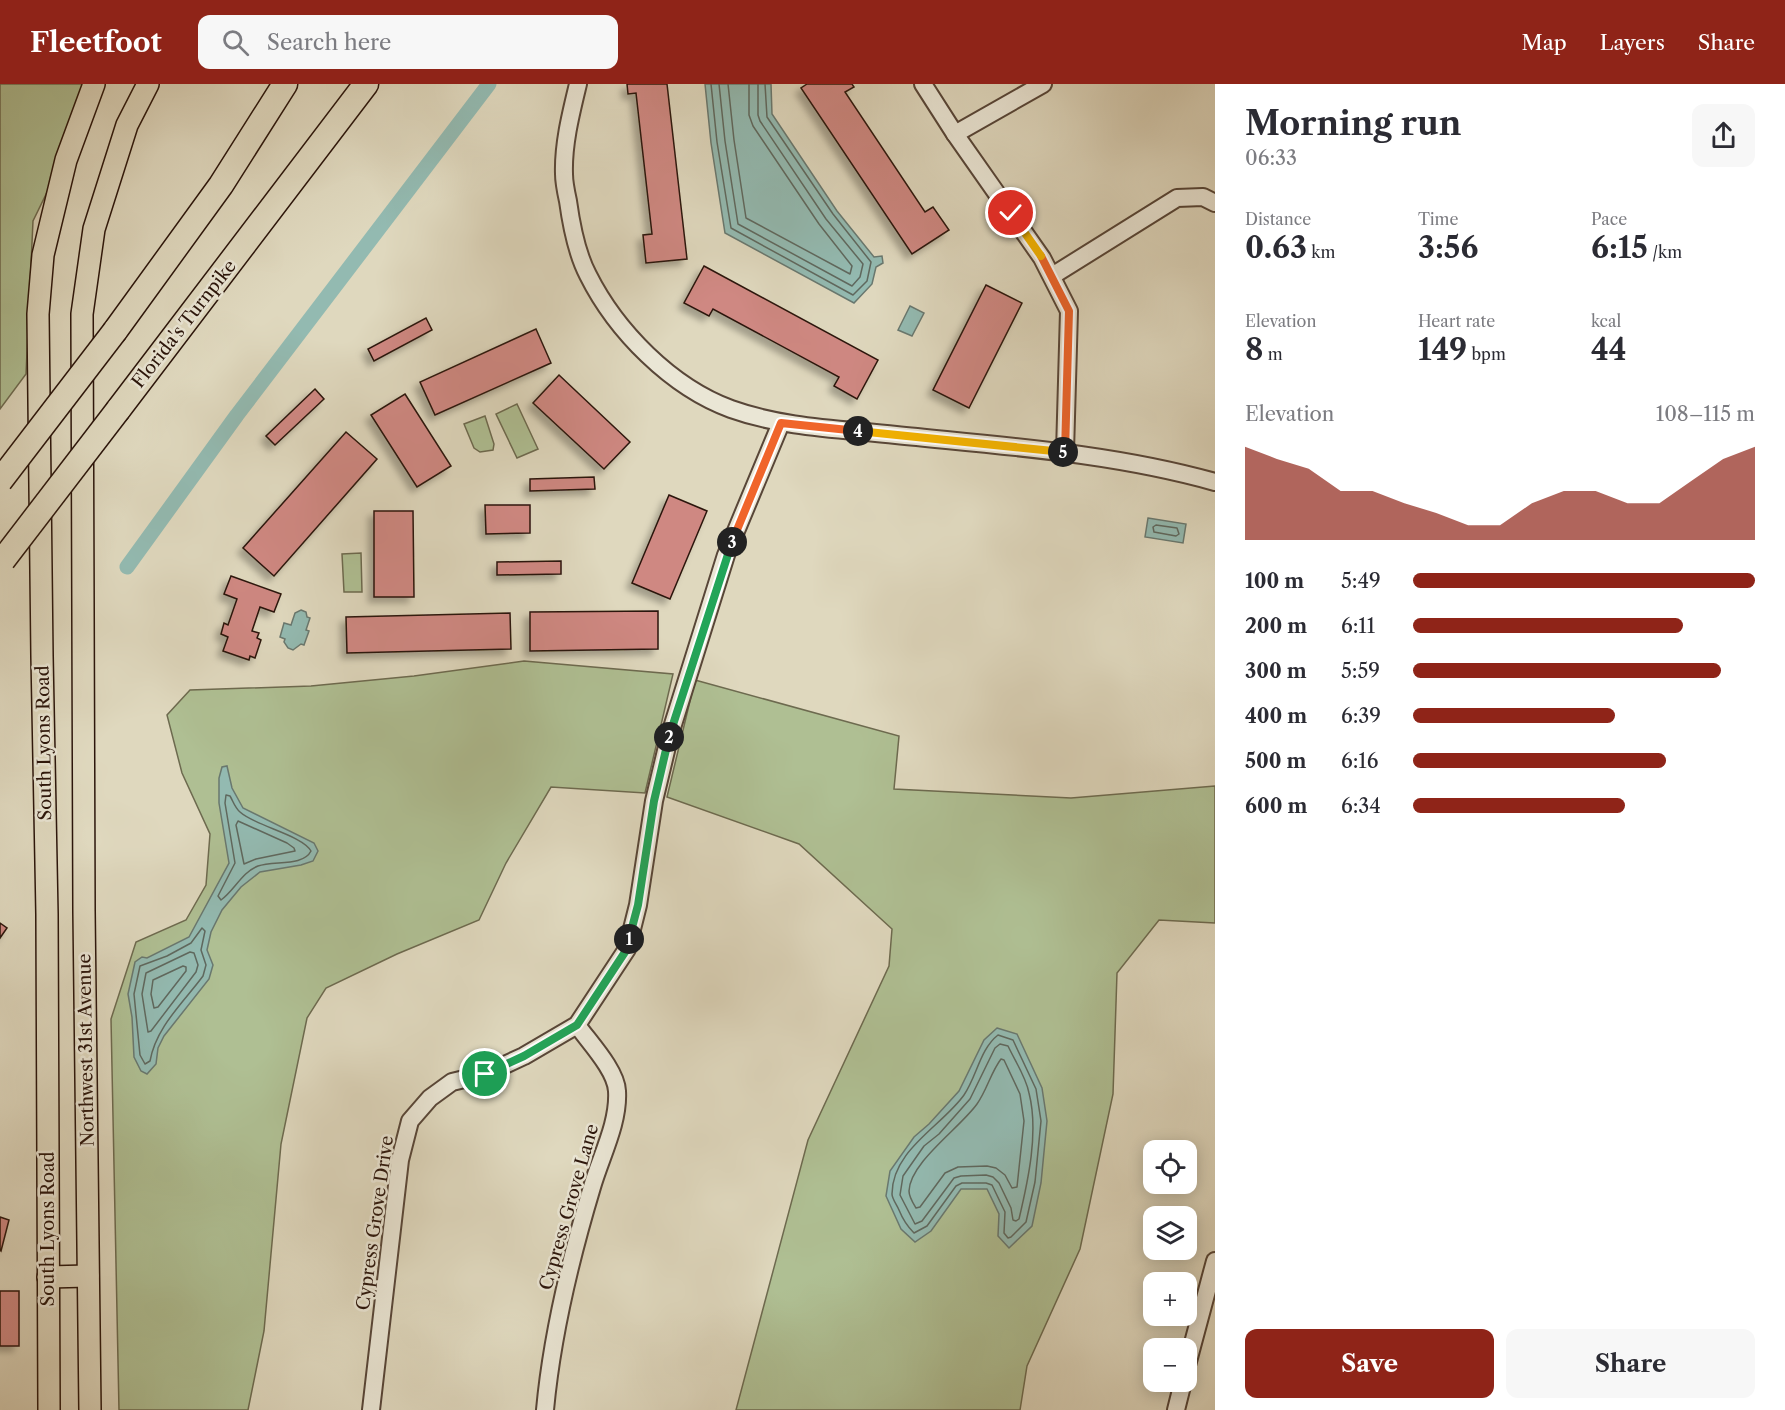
<!DOCTYPE html>
<html lang="en">
<head>
<meta charset="utf-8">
<style>
	body { margin:0; font-family:"Libre Caslon Text",serif; background:#f7f7f7; color:#2b2b33; height:100vh; display:flex; flex-direction:column; font-size:22px; white-space:nowrap }
	* { box-sizing:border-box; margin:0 }
	p { font-size:20px; color:#7c7c81 }
	.icon { flex:none; width:33px; height:33px; fill:none; stroke:currentColor; stroke-width:2; stroke-linecap:round; stroke-linejoin:round }
	.map { position:relative; flex:1; overflow:hidden }
	.details { display:flex; flex-direction:column; background:#fff; width:570px }
	.details>* { flex:none }
	.controls { position:absolute; left:1143px; top:1056px; display:grid; gap:12px }
	.controls a { display:grid; place-items:center; width:54px; height:54px; border-radius:12px; background:#fff; box-shadow:0 3px 15px #0003; font-size:30px }
	.pin { position:absolute; display:grid; place-items:center; width:51px; height:51px; color:#fff; margin:-26px; border:3px solid #fff; border-radius:50%; box-shadow:0 2px 6px #0007 }
	.km { position:absolute; width:30px; height:30px; margin:-15px; border-radius:50%; background:#222; color:#fff; font-size:16px; line-height:30px; text-align:center }
	.round { display:grid; place-items:center; flex:none; width:63px; height:63px; border-radius:12px; background:#f7f7f7 }
	.headline { display:flex; align-items:center; justify-content:space-between; height:102px; padding:0 30px }
	h1 { font-size:33px; font-weight:700; line-height:45px }
	.figures { display:grid; grid-template-columns:repeat(3,1fr); gap:9px; height:102px; padding:6px 30px }
	.figures div { display:grid; align-content:center }
	.figures b { font-size:30px; font-weight:700 }
	.figures small { font-size:16px; font-weight:400 }
	.figures p { font-size:16px }
	.chart { height:168px; padding:12px 30px }
	.chart p { display:flex; justify-content:space-between }
	.chart svg { width:100%; height:108px; margin-top:6px; fill:#8f2418; opacity:.7 }
	.primary-button { display:flex; gap:12px; margin-top:auto; padding:12px 30px }
	.primary-button a { flex:1; height:69px; border-radius:12px; background:#8f2418; color:#fff; font-size:24px; font-weight:700; line-height:69px; text-align:center }
	.primary-button a+a { background:#f7f7f7; color:#2b2b33 }
	ul { padding:0 30px; list-style:none; font-size:20px }
	li { display:grid; grid-template-columns:96px 72px 1fr; align-items:center; height:45px }
	li i { height:15px; border-radius:8px; background:#8f2418 }
	header { display:flex; align-items:center; gap:36px; box-sizing:border-box; height:84px; padding:0 30px; background:#8f2418; color:#fff }
	header strong { font-size:28px }
	nav { display:flex; gap:33px; margin-inline-start:auto; font-size:21px }
	.search { width:420px; height:54px; background:#f7f7f7; display:flex; align-items:center; gap:15px; box-sizing:border-box; padding:0 21px; border-radius:12px; color:#7c7c81; font-size:22px }
	main { display:flex; flex:1; min-height:0 }
	.map>svg:first-child { display:block }
	.green { fill:#afbf93; stroke:#6d6a4f; stroke-width:1.5 }
	.water { fill:#93bab1; stroke:#69786f; stroke-width:1.5 }
	.lines { fill:none; stroke-linecap:round; stroke-linejoin:round }
	.shore { stroke:#5f685e; stroke-width:1.5 }
	.canal { stroke:#93bab1; stroke-width:15 }
	.building { fill:#cf8882; stroke:#2b150b; stroke-width:1.5; filter:url(#shadow) }
	.minor-casing { stroke:#584638; stroke-width:20 }
	.major-casing { stroke:#2b150b; stroke-width:24 }
	.highway-casing { stroke:#2b150b; stroke-width:27 }
	.minor { stroke:#eae6d5; stroke-width:16 }
	.major { stroke:#dfd8be; stroke-width:21 }
	.highway { stroke:#dfd8be; stroke-width:24 }
	.highway-bridge-casing { stroke:#2b150b; stroke-width:27; stroke-linecap:butt }
	.highway-bridge { stroke:#dfd8be; stroke-width:24 }
	.split-1-casing { stroke:#fff; stroke-width:12 }
	.split-2-casing { stroke:#fff; stroke-width:12 }
	.split-3-casing { stroke:#fff; stroke-width:12 }
	.split-4-casing { stroke:#fff; stroke-width:12 }
	.split-5-casing { stroke:#fff; stroke-width:12 }
	.split-6-casing { stroke:#fff; stroke-width:12 }
	.split-7-casing { stroke:#fff; stroke-width:12 }
	.split-1 { stroke:#22a559; stroke-width:8 }
	.split-2 { stroke:#22a559; stroke-width:8 }
	.split-3 { stroke:#22a559; stroke-width:8 }
	.split-4 { stroke:#f0652b; stroke-width:8 }
	.split-5 { stroke:#f5b400; stroke-width:8 }
	.split-6 { stroke:#f0652b; stroke-width:8 }
	.split-7 { stroke:#f5b400; stroke-width:8 }
	.labels { text-anchor:middle; stroke-width:5; stroke-linejoin:round; paint-order:stroke }
	.street-label { font-size:18px; fill:#2b150b; stroke:#eae6d5 }
</style>
</head>
<body>
<header>
<strong>Fleetfoot</strong>
<div class="search"><svg class="icon" aria-label="search" viewBox="0 0 24 24"><circle cx="10" cy="10" r="6"/><path d="M15 15l6 6"/></svg>Search here</div>
<nav><a>Map</a><a>Layers</a><a>Share</a></nav>
</header>
<main>
<div class="map">
<svg width="1215" height="1326" viewBox="0 0 1215 1326">
	<defs>
		<filter id="shadow"><feDropShadow dx="-5.5" dy="5.5" stdDeviation="3" flood-color="#0004"/></filter>
	</defs>
	<rect width="100%" height="100%" fill="#dfd8be"/>
	<filter id="stains"><feTurbulence type="fractalNoise" baseFrequency=".00333" numOctaves="4"/><feColorMatrix values="0 0 0 0 .2 0 0 0 0 .09 0 0 0 0 .02 0 0 0 .5 -.17"/></filter>
	<radialGradient id="worn" r=".72"><stop offset=".6" stop-color="#630" stop-opacity="0"/><stop offset="1" stop-color="#630" stop-opacity=".3"/></radialGradient>
	<g class="green">
		<polygon points="0,0 100,0 33,137 26,290 0,325"/>
		<polygon points="517,320 538,365 517,374 496,330"/>
		<polygon points="485,332 494,360 493,366 480,368 474,364 464,340"/>
		<polygon points="361,469 362,508 344,508 342,470"/>
		<polygon points="524,577 673,590 645,709 551,703 506,779 479,836 397,870 326,904 307,934 281,1060 264,1247 248,1326 119,1326 111,935 136,858 186,836 206,801 210,750 182,689 167,631 190,606 311,602 414,592"/>
		<polygon points="695,596 899,652 894,705 1071,714 1215,702 1215,839 1159,836 1117,889 1113,1010 1080,1165 1027,1282 1020,1326 736,1326 808,1056 889,882 892,845 799,760 667,713"/>
	</g>
	<g class="water">
		<polygon points="705,0 771,0 772,30 837,127 874,173 882,172 883,179 876,183 872,200 854,219 725,149 711,59"/>
		<polygon points="910,222 924,229 912,252 898,246"/>
		<polygon points="1148,434 1186,440 1183,459 1145,453"/>
		<polygon points="301,526 306,528 307,533 310,534 306,546 309,547 304,561 301,560 293,566 288,564 284,558 285,555 280,553 284,539 291,541 295,529"/>
		<polygon points="227,682 232,704 243,724 314,759 318,767 313,777 301,781 260,788 241,803 222,826 211,848 207,866 213,881 209,895 164,952 158,964 156,980 147,990 141,987 134,973 132,933 128,910 135,878 142,873 147,874 189,853 229,779 219,719 219,694 222,683"/>
		<polygon points="997,944 1017,950 1042,1004 1047,1037 1041,1099 1032,1142 1009,1164 998,1152 999,1130 987,1105 961,1105 931,1147 915,1158 901,1145 886,1112 890,1087 914,1053 929,1040 959,1007 984,956"/>
	</g>
	<g class="lines">
		<g class="shore">
			<polyline points="711,0 717,58 731,144 853,211 867,197 871,178 833,130 767,33 765,0"/>
			<polyline points="719,0 725,57 738,140 852,202 860,193 863,180 826,135 760,37 758,31 758,0"/>
			<polyline points="728,0 734,56 746,134 850,190 852,182 819,140 753,42 749,31 749,0"/>
			<polygon points="1156,441 1177,444 1179,450 1176,452 1154,448 1153,443"/>
			<path d="M226,711L230,712C233,717 235,724 240,728C255,742 302,751 311,767C303,783 273,776 258,782C242,788 234,807 221,816L218,812L235,779L225,719Z"/>
			<polygon points="238,737 287,759 294,764 295,767 256,775 244,780 236,741"/>
			<path d="M202,844L205,847L201,866L206,881L203,892C183,919 156,943 150,977L145,980L140,971L134,910L140,882L167,872L191,859Z"/>
			<polygon points="190,868 194,869 198,881 196,888 151,947 148,948 142,910 146,889"/>
			<polygon points="183,882 186,883 186,887 158,923 154,924 151,910 153,896"/>
			<path d="M998,951L1013,956L1036,1005L1041,1037L1035,1098L1026,1138L1011,1153L1008,1154L1004,1149L1005,1128L992,1101L986,1099H962L956,1102L927,1142L914,1149C907,1142 903,1136 899,1126C897,1121 892,1115 892,1110C892,1066 942,1042 964,1011C977,992 980,965 998,951Z"/>
			<path d="M1000,960L1008,962C1015,977 1026,993 1029,1009C1039,1048 1028,1097 1019,1135L1016,1137L1013,1136L1011,1124L999,1099L993,1093L986,1091L961,1092L954,1094L922,1137L915,1140L900,1111L903,1092L924,1062L939,1050L970,1015L995,964Z"/>
			<path d="M1001,975L1004,976L1020,1010L1024,1037L1017,1103L1012,1104L1005,1091L996,1084L987,1082L958,1083L945,1089L920,1123L916,1124C913,1119 909,1113 909,1107C910,1078 960,1044 977,1020C987,1006 991,988 1001,975Z"/>
		</g>
		<polyline class="canal" points="127,483 237,331 489,0"/>
	</g>
	<g class="building">
		<polygon points="627,0 667,0 687,175 646,179 643,151 652,150 636,9 628,10"/>
		<polygon points="807,0 852,0 854,3 845,8 925,128 933,123 949,146 912,170 801,4"/>
		<polygon points="704,182 878,276 857,315 834,302 839,293 713,225 709,232 684,219"/>
		<polygon points="986,201 1022,219 969,324 933,306"/>
		<polygon points="426,234 432,246 374,277 368,265"/>
		<polygon points="536,245 551,279 435,331 420,298"/>
		<polygon points="559,291 630,358 604,385 533,319"/>
		<polygon points="315,305 324,315 275,361 266,352"/>
		<polygon points="405,310 451,382 417,403 371,331"/>
		<polygon points="346,348 377,375 274,492 243,464"/>
		<polygon points="594,393 595,405 530,407 530,395"/>
		<polygon points="669,411 707,427 670,515 632,499"/>
		<polygon points="485,421 530,421 530,449 486,450"/>
		<polygon points="374,427 413,427 414,513 374,513"/>
		<polygon points="561,477 561,490 497,491 497,478"/>
		<polygon points="231,492 281,510 274,528 260,523 252,547 259,549 257,554 261,556 255,574 250,572 249,576 223,567 228,553 221,550 224,539 228,541 237,515 224,510"/>
		<polygon points="658,527 658,565 530,567 530,528"/>
		<polygon points="510,529 511,565 347,569 346,533"/>
		<polygon points="0,839 7,844 0,854"/>
		<polygon points="0,1133 9,1136 1,1167 0,1166"/>
		<rect x="0" y="1207" width="19" height="55"/>
	</g>
	<g class="lines">
		<g class="minor-casing">
			<g id="minor">
				<path d="M578,0C571,29 563,60 564,90C564,98 566,108 568,117C571,139 577,170 588,191C616,247 671,303 731,325C784,344 841,345 896,351C1003,362 1112,369 1215,398"/>
				<polyline points="923,0 955,50 1042,174 1069,227 1065,368"/>
				<polyline points="955,50 1043,0"/>
				<polyline points="1052,192 1177,114 1203,113 1215,119"/>
				<polyline points="1186,1285 1215,1177"/>
				<polyline points="371,1326 400,1076 410,1037 430,1014 452,998 485,990 524,972 577,941 627,865 638,821 654,717 670,650 726,471 781,339"/>
				<path d="M545,1326C552,1250 570,1176 592,1103C601,1072 619,1039 617,1007C616,986 589,958 577,941"/>
				<polyline points="1176,1326 1183,1298"/>
			</g>
		</g>
		<g class="major-casing">
			<g id="major">
				<polyline points="48,1193 88,1192"/>
				<polyline points="49,1326 47,830 42,572 38,230 43,171 66,76 94,0"/>
				<polyline points="90,1326 84,827 82,230 94,145 127,41 148,0"/>
			</g>
		</g>
		<g class="highway-casing">
			<g id="highway">
				<polyline points="115,247 221,101 285,0"/>
				<polyline points="118,326 366,0"/>
			</g>
		</g>
		<use href="#minor" class="minor"/>
		<use href="#major" class="major"/>
		<use href="#highway" class="highway"/>
		<g class="highway-bridge-casing">
			<g id="highway-bridge">
				<polyline points="0,397 115,247"/>
				<polyline points="3,476 118,326"/>
			</g>
		</g>
		<use href="#highway-bridge" class="highway-bridge"/>
	</g>
	<g class="lines">
		<g class="split-1-casing">
			<polyline id="split-1" points="485,990 524,972 577,941 627,865 629,855"/>
		</g>
		<g class="split-2-casing">
			<polyline id="split-2" points="629,855 638,821 654,717 669,653"/>
		</g>
		<g class="split-3-casing">
			<polyline id="split-3" points="669,653 732,458"/>
		</g>
		<g class="split-4-casing">
			<polyline id="split-4" points="732,458 781,339 858,347"/>
		</g>
		<g class="split-5-casing">
			<polyline id="split-5" points="858,347 1063,368"/>
		</g>
		<g class="split-6-casing">
			<polyline id="split-6" points="1041,172 1069,227 1065,368 1063,368"/>
		</g>
		<g class="split-7-casing">
			<polyline id="split-7" points="1011,129 1041,172"/>
		</g>
		<use href="#split-1" class="split-1"/>
		<use href="#split-2" class="split-2"/>
		<use href="#split-3" class="split-3"/>
		<use href="#split-4" class="split-4"/>
		<use href="#split-5" class="split-5"/>
		<use href="#split-6" class="split-6"/>
		<use href="#split-7" class="split-7"/>
	</g>
	<g class="labels">
		<g class="street-label">
			<text transform="translate(184 240) rotate(-52)" y="6">Florida's Turnpike</text>
			<text transform="translate(44 659) rotate(-91)" y="6">South Lyons Road</text>
			<text transform="translate(86 966) rotate(-91)" y="6">Northwest 31st Avenue</text>
			<text transform="translate(569 1123) rotate(-74)" y="6">Cypress Grove Lane</text>
			<text transform="translate(375 1139) rotate(-82)" y="6">Cypress Grove Drive</text>
			<text transform="translate(48 1145) rotate(-90)" y="6">South Lyons Road</text>
		</g>
	</g>
	<rect width="100%" height="100%" filter="url(#stains)"/>
	<rect width="100%" height="100%" fill="url(#worn)"/>
</svg>
<div class="controls">
<a><svg class="icon" aria-label="locate" viewBox="0 0 24 24"><circle cx="12" cy="12" r="6"/><path d="M12 2v4M12 18v4M2 12h4M18 12h4"/></svg></a>
<a><svg class="icon" aria-label="layers" viewBox="0 0 24 24"><path d="M12 4l9 5-9 5-9-5zM3 14l9 5 9-5"/></svg></a>
<a>+</a>
<a>−</a>
</div>
<div class="pin" style="left:485px;top:990px;background:#1e9e55"><svg class="icon" aria-label="arrive" viewBox="0 0 24 24"><path d="M6 21V4h12l-3 4 3 4H6"/></svg></div>
<div class="pin" style="left:1011px;top:129px;background:#d93025"><svg class="icon" aria-label="check" viewBox="0 0 24 24"><path d="M5 12l5 5 9-10"/></svg></div>
<b class="km" style="left:629px;top:855px">1</b>
<b class="km" style="left:669px;top:653px">2</b>
<b class="km" style="left:732px;top:458px">3</b>
<b class="km" style="left:858px;top:347px">4</b>
<b class="km" style="left:1063px;top:368px">5</b>
</div>
<section class="details">
<div class="headline"><div><h1>Morning run</h1><p>06:33</p></div><a class="round"><svg class="icon" aria-label="share" viewBox="0 0 24 24"><path d="M12 15V3M7 8l5-5 5 5M5 13v7h14v-7"/></svg></a></div>
<div class="figures">
<div><p>Distance</p><b>0.63<small> km</small></b></div>
<div><p>Time</p><b>3:56</b></div>
<div><p>Pace</p><b>6:15<small> /km</small></b></div>
</div>
<div class="figures">
<div><p>Elevation</p><b>8<small> m</small></b></div>
<div><p>Heart rate</p><b>149<small> bpm</small></b></div>
<div><p>kcal</p><b>44</b></div>
</div>
<div class="chart"><p><span>Elevation</span>108–115 m</p>
<svg viewBox="0 0 160 44" preserveAspectRatio="none"><path d="M0 44V6L10 11L20 15L30 24L40 24L50 29L60 33L70 38L80 38L90 29L100 24L110 24L120 29L130 29L140 20L150 11L160 6V44z"/></svg>
</div>
<ul>
<li><b>100 m</b>5:49<i style="width:100%"></i></li>
<li><b>200 m</b>6:11<i style="width:79%"></i></li>
<li><b>300 m</b>5:59<i style="width:90%"></i></li>
<li><b>400 m</b>6:39<i style="width:59%"></i></li>
<li><b>500 m</b>6:16<i style="width:74%"></i></li>
<li><b>600 m</b>6:34<i style="width:62%"></i></li>
</ul>
<div class="primary-button"><a>Save</a><a>Share</a></div>
</section>
</main>
</body>
</html>
